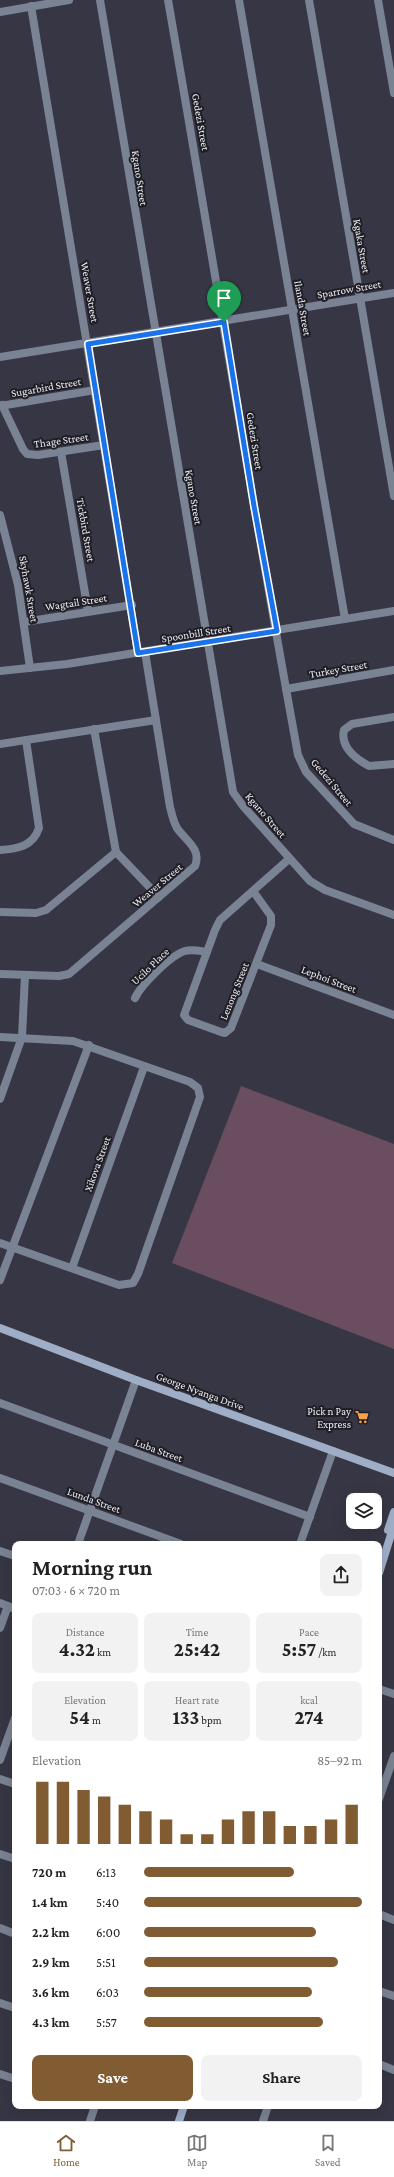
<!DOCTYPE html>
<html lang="en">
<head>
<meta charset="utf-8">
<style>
	body { margin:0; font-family:"Crimson Pro",serif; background:#f2f2f2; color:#222; height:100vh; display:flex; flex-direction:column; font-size:15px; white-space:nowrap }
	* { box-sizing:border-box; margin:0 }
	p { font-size:13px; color:#767676 }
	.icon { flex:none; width:22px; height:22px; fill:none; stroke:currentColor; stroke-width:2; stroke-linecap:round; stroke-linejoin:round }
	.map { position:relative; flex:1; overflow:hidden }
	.panel { position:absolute; left:12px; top:1541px; width:370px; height:568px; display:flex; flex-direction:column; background:#fff; border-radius:8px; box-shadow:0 4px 16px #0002 }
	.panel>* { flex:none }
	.tools { position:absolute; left:346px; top:1493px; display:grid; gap:8px }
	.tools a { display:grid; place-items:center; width:36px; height:36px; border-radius:8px; background:#fff; box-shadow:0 4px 16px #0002; font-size:20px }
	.pin { position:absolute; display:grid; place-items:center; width:34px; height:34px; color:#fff; margin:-41px -17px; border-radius:50% 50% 50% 0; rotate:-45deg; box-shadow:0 0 4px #0007 }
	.pin .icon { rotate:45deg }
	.round { display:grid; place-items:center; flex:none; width:42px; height:42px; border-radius:8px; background:#f2f2f2 }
	.head { display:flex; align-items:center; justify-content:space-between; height:68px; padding:0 20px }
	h1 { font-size:22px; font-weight:700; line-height:30px }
	.figures { display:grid; grid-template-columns:repeat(3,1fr); gap:6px; height:68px; padding:4px 20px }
	.figures div { display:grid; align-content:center; border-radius:8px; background:#f2f2f2; text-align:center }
	.figures b { font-size:20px; font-weight:700 }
	.figures small { font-size:11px; font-weight:400 }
	.figures p { font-size:11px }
	.chart { height:112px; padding:8px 20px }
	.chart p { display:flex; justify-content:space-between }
	.chart svg { width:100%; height:72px; margin-top:4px; stroke:#815c32; stroke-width:6 }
	.cta { display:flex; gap:8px; margin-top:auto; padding:8px 20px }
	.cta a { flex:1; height:46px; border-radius:8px; background:#815c32; color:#fff; font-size:16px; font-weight:700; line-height:46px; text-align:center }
	.cta a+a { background:#f2f2f2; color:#222 }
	ul { padding:0 20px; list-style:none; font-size:13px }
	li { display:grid; grid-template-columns:64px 48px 1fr; align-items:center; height:30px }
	li i { height:10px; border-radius:5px; background:#815c32 }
	.dock { display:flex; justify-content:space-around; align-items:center; height:56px; border-top:1px solid #e0e0e0; background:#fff; font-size:11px; color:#767676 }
	.dock a { display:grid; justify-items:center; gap:2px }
	.dock .active { color:#815c32 }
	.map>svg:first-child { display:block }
	.green { fill:#6a4e5f }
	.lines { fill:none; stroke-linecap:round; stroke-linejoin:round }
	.street { stroke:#7a8393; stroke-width:8 }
	.secondary { stroke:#9faec6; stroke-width:8 }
	.route-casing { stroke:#fff; stroke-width:8 }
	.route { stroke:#1a73e8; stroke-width:5 }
	.labels { text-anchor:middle; stroke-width:4; stroke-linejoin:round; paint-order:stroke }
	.street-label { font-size:11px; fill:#ececf4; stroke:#1f1e25 }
	.poi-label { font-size:11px; fill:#ececf4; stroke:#1f1e25; text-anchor:end }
</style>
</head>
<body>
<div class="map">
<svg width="394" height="2121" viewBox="0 0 394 2121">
	<rect width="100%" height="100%" fill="#373644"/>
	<polygon class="green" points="241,1086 394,1144 394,1349 172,1263"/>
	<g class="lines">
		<g class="street">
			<polyline points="100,0 233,792 243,806 310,881 325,890 394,915"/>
			<path d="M168,0C212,252 252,504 298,755L306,772L354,824L394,840"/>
			<polyline points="239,0 345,619"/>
			<polyline points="309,0 394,496"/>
			<polyline points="378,0 394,93"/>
			<polyline points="31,6 138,653"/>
			<polyline points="0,12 69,0"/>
			<polyline points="0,357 394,293"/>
			<polyline points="2,405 23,449 27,454 38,455 104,445"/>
			<polyline points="0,406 95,390"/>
			<polyline points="61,452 88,611"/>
			<polyline points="0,515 18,585 30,668"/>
			<polyline points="24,622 132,605"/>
			<polyline points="0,671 67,664 394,611"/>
			<polyline points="286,689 394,670"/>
			<path d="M394,717L352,724L344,730C340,747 356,759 369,766L394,764"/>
			<polyline points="94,729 116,852 159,897"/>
			<polyline points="0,744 156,720"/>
			<path d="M0,850C18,849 33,846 39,828L26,740"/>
			<polyline points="253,891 271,916 271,925 231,1028 225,1033 221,1032 188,1020 184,1015 215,930 220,920 289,859"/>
			<polyline points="0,912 36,913 46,910 116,852"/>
			<polyline points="257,964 394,1015"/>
			<path d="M0,974L59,976L69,974L195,866C202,849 185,840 177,828C173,821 172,814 170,807L145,652"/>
			<path d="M135,998C141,985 171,955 185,951C192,949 200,951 207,952"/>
			<polyline points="0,1037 73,1041 190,1082 198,1088 200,1097 138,1274 133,1283 119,1285 0,1243"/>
			<polyline points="0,1099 22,1037 25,975"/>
			<polyline points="72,1268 144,1067"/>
			<polyline points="0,1280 89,1045"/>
			<polyline points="0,1403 310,1517"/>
			<polyline points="0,1478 181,1544"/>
			<polyline points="78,1544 136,1380"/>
			<polyline points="300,1544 333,1451"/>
			<polyline points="0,1551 15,1556"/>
			<polyline points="0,1603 15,1609"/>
			<polyline points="0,1628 8,1606"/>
			<polyline points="379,1689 394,1694"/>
			<polyline points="0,1760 15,1718"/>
			<polyline points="0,1779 15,1784"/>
			<polyline points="379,1799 394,1756"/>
			<polyline points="0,1854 15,1859"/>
			<polyline points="379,1914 394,1920"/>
			<polyline points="0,1928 15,1934"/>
			<polyline points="379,1991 394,1996"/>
			<polyline points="0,2003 15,2008"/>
			<polyline points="379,2064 394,2070"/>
			<polyline points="0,2074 15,2079"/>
			<polyline points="90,2121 95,2106"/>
			<polyline points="263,2121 268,2106"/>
		</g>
		<g class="secondary">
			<polyline points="0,1328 136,1380 394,1473"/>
			<polyline points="388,1530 394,1512"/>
			<polyline points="379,1573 394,1525"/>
			<polyline points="179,2121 184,2106"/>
		</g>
	</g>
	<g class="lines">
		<g class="route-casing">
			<polygon id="route" points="224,322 254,506 277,631 138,653 88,344"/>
		</g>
		<use href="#route" class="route"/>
	</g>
	<defs>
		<g id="supermarket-bare" transform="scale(1.08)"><path d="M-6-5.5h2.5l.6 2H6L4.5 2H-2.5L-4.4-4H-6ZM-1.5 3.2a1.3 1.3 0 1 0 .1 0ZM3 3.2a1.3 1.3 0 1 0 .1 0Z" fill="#f5a346" stroke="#1f1e25" stroke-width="2.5" paint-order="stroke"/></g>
	</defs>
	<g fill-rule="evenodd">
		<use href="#supermarket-bare" x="362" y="1417"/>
	</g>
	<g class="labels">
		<g class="street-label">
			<text transform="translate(201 122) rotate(80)" y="4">Gedezi Street</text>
			<text transform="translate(140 178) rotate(81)" y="4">Kgano Street</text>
			<text transform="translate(362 246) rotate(80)" y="4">Kgaka Street</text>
			<text transform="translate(349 289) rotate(-10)" y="4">Sparrow Street</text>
			<text transform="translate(90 292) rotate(80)" y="4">Weaver Street</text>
			<text transform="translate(303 308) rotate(80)" y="4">Ilanda Street</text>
			<text transform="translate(46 387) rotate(-10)" y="4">Sugarbird Street</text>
			<text transform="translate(61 440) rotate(-8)" y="4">Thage Street</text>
			<text transform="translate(255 441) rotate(81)" y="4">Gedezi Street</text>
			<text transform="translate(194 497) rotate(80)" y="4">Kgano Street</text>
			<text transform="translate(86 530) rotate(80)" y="4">Tickbird Street</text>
			<text transform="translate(29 589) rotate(80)" y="4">Skyhawk Street</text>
			<text transform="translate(76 602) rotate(-9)" y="4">Wagtail Street</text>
			<text transform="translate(196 633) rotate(-9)" y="4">Spoonbill Street</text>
			<text transform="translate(338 669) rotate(-10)" y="4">Turkey Street</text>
			<text transform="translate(332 782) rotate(50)" y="4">Gedezi Street</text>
			<text transform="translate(266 815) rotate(49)" y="4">Kgano Street</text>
			<text transform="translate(157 885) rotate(-40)" y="4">Weaver Street</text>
			<text transform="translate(150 966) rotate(-44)" y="4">Ucilo Place</text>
			<text transform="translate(329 979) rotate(21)" y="4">Lephoi Street</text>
			<text transform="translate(234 991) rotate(-68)" y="4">Lenong Street</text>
			<text transform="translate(97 1164) rotate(-70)" y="4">Xikova Street</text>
			<text transform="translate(200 1391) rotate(20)" y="4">George Nyanga Drive</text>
			<text transform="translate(159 1450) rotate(20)" y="4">Luba Street</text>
			<text transform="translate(94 1500) rotate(20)" y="4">Lunda Street</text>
		</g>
		<g class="poi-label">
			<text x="351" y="1415">Pick n Pay<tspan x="351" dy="13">Express</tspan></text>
		</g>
	</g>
</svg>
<div class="tools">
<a><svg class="icon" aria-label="layers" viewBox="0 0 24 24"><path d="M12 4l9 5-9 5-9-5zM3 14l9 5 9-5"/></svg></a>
</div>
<div class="pin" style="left:224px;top:322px;background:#1e9e55"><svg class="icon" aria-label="arrive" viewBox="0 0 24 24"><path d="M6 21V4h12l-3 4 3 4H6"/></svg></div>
<section class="panel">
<div class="head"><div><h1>Morning run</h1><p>07:03 · 6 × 720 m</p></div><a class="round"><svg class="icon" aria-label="share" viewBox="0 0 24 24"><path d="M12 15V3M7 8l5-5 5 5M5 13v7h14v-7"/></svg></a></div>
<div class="figures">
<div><p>Distance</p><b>4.32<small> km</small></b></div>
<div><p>Time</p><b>25:42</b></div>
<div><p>Pace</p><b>5:57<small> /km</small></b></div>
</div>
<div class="figures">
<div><p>Elevation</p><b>54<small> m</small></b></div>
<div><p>Heart rate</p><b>133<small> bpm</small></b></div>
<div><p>kcal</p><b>274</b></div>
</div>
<div class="chart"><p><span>Elevation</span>85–92 m</p>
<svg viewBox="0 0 160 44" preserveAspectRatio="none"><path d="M5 44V6M15 44V6M25 44V11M35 44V15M45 44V20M55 44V24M65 44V29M75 44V38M85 44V38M95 44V29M105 44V24M115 44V24M125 44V33M135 44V33M145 44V29M155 44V20"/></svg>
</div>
<ul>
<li><b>720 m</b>6:13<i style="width:69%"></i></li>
<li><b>1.4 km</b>5:40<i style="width:100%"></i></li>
<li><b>2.2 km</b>6:00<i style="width:79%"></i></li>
<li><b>2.9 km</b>5:51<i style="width:89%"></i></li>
<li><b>3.6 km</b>6:03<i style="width:77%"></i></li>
<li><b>4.3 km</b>5:57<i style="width:82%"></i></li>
</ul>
<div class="cta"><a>Save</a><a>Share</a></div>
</section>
</div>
<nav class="dock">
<a class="active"><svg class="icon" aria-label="home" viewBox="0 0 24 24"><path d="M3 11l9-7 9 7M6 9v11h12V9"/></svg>Home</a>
<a><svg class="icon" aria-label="map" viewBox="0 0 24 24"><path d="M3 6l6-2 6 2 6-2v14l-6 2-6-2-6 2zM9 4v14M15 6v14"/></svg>Map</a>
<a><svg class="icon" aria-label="saved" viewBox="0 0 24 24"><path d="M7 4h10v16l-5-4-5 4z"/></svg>Saved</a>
</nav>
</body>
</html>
